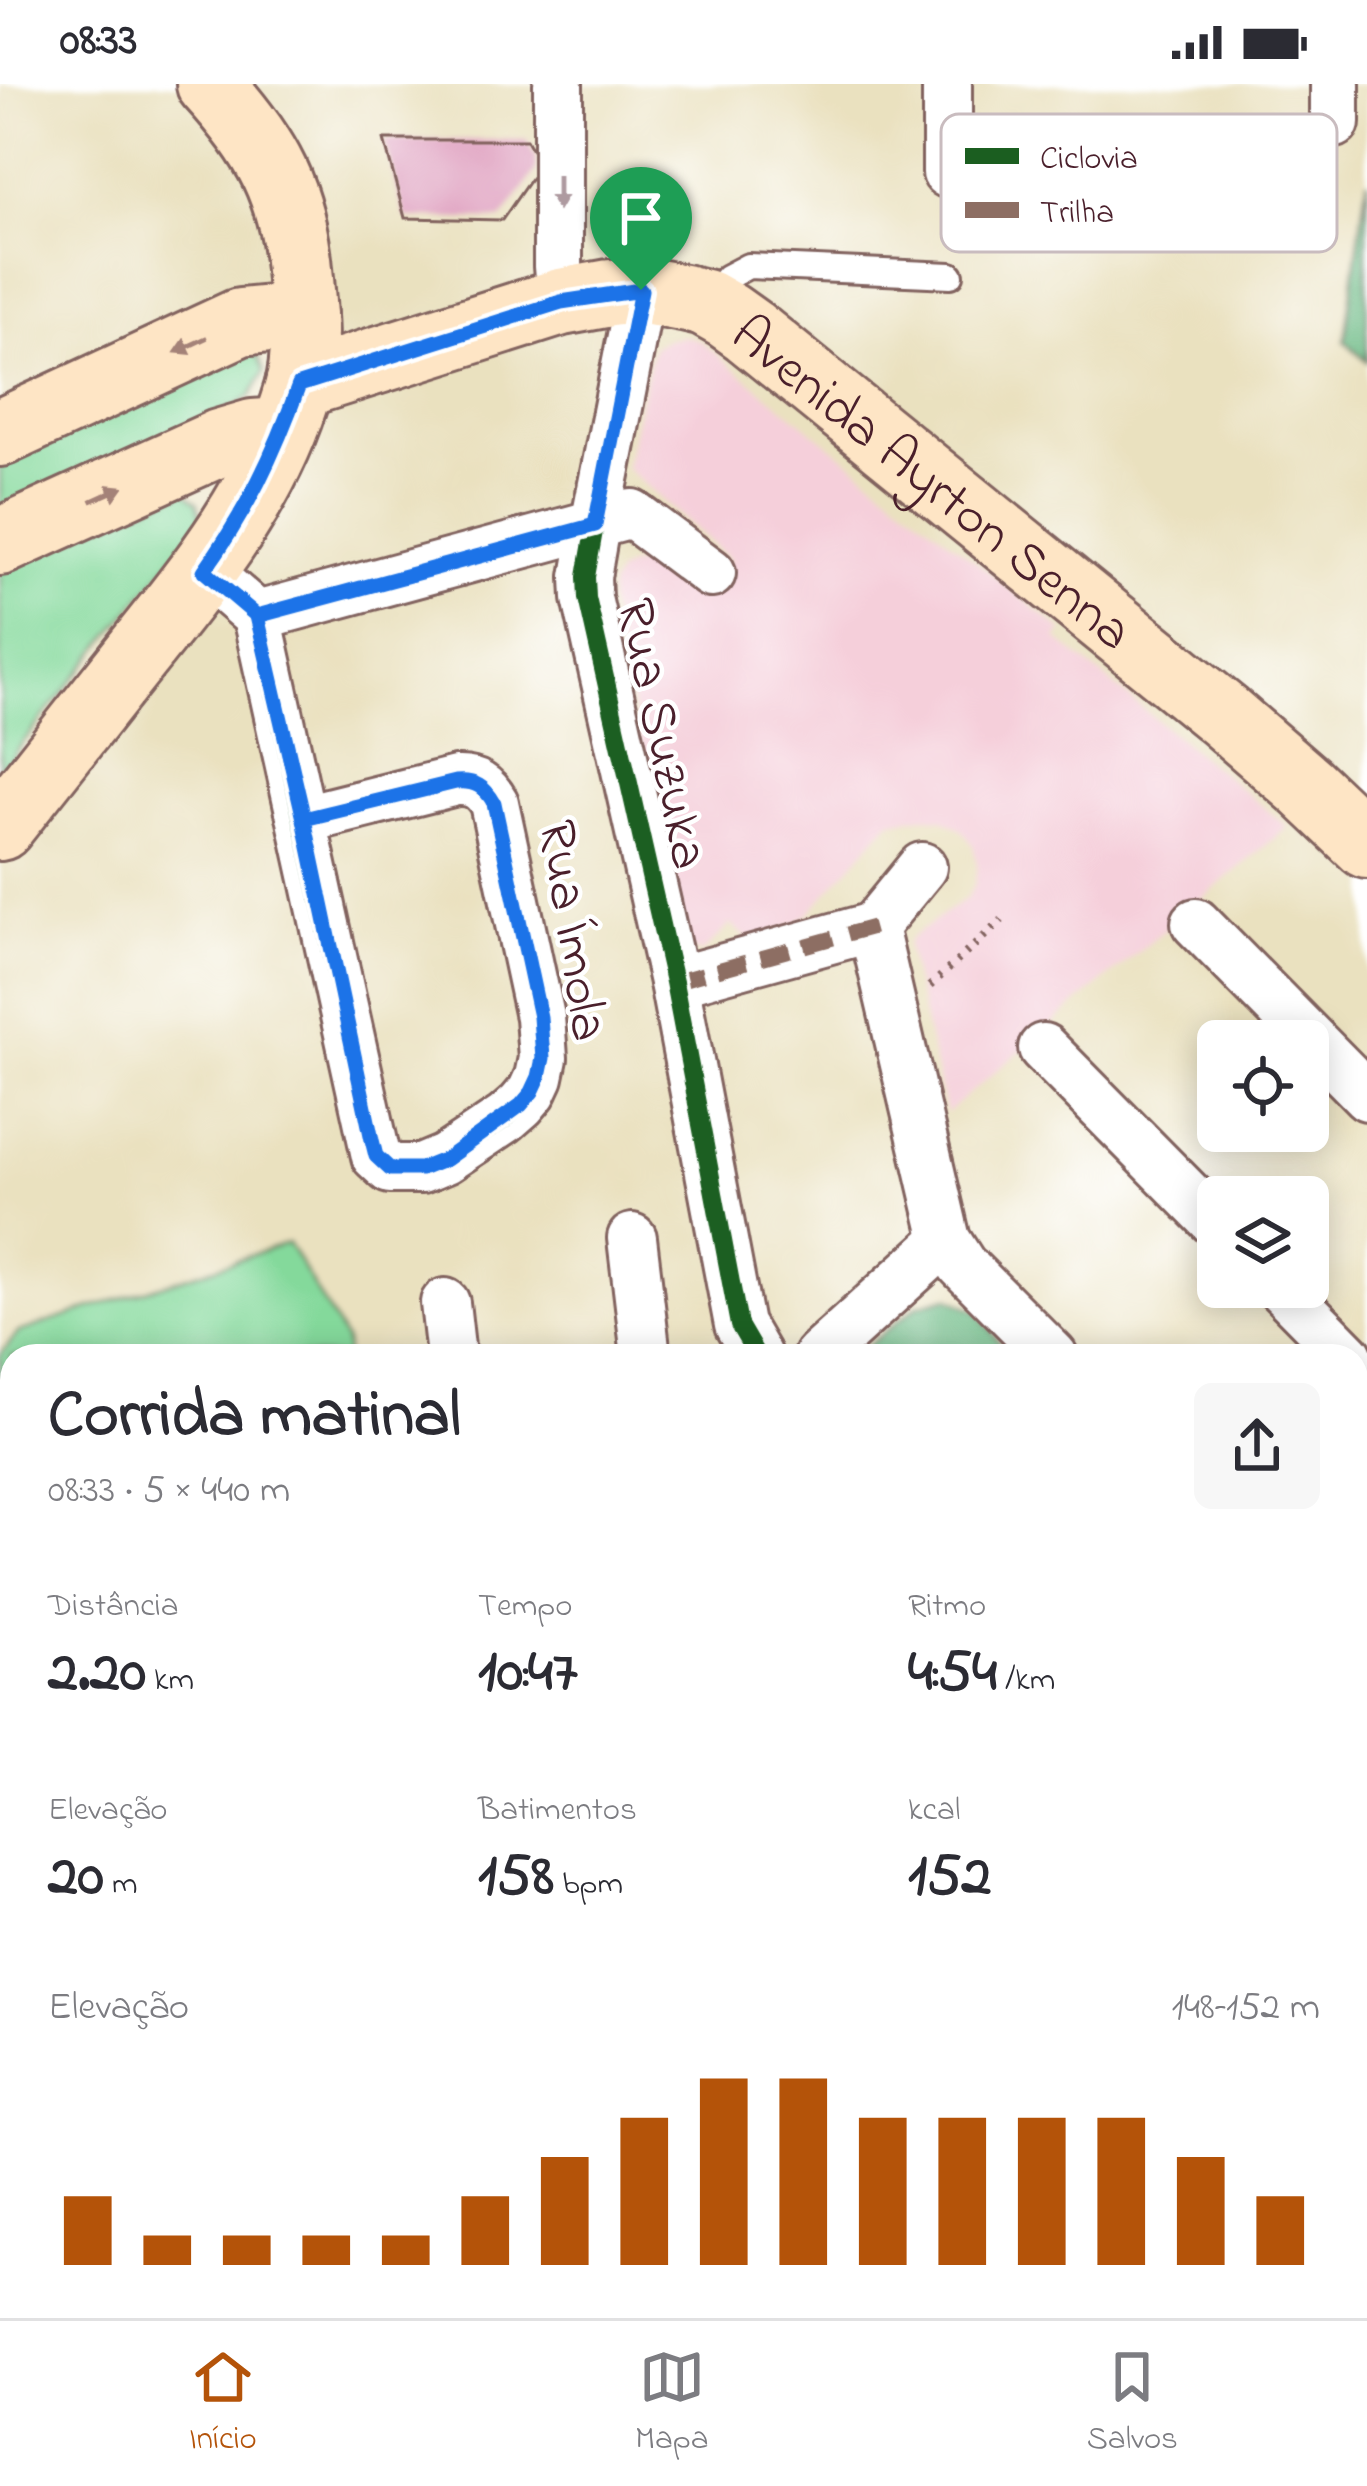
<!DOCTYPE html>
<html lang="pt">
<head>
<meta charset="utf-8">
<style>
	body { margin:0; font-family:"Indie Flower",sans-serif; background:#f7f7f7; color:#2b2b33; height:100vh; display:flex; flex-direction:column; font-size:45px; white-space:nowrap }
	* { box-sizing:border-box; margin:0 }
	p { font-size:39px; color:#7c7c81 }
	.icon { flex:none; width:66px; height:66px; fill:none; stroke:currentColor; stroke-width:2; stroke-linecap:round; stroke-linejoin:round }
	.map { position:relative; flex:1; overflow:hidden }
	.details { position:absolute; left:0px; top:1260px; width:1368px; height:975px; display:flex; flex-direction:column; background:#fff; border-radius:36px 36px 0 0; box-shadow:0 6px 30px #0003 }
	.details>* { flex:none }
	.buttons { position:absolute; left:1197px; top:936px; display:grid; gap:24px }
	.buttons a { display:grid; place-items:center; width:132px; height:132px; border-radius:18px; background:#fff; box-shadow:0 6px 30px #0003; font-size:60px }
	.pin { position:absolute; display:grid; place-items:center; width:102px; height:102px; color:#fff; margin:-123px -51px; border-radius:50% 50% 50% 0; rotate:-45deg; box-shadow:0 0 12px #0007 }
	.pin .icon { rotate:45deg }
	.round { display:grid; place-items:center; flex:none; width:126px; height:126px; border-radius:18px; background:#f7f7f7 }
	.head { display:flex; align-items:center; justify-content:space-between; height:204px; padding:0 48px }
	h1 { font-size:66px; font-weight:700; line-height:90px }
	.stats { display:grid; grid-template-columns:repeat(3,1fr); gap:18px; height:204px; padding:12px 48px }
	.stats div { display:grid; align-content:center }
	.stats b { font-size:60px; font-weight:700 }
	.stats small { font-size:33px; font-weight:400 }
	.stats p { font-size:33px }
	.chart { height:336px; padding:24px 48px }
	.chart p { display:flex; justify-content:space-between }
	.chart svg { width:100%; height:216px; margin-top:12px; stroke:#b45309; stroke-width:6 }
	.status { display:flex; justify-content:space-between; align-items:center; height:84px; padding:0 60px; background:#fff; direction:ltr }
	.status svg { height:33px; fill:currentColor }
	.tab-bar { display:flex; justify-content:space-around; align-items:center; height:168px; border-top:3px solid #e1e1e2; background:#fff; font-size:33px; color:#7c7c81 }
	.tab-bar a { display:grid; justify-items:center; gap:6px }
	.tab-bar .current { color:#b45309 }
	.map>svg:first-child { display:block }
	.built { fill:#f5cfda }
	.green { fill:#84d99b; stroke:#677c63; stroke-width:3 }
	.forest { fill:#6bb983; stroke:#5a6c57; stroke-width:3 }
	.building { fill:#de9dbd }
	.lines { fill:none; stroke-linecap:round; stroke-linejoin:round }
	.lane-casing { stroke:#82635f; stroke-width:30 }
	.street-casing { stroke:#82635f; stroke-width:54 }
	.secondary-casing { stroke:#82635f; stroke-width:72 }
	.path { stroke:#82635f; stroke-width:8; stroke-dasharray:3 9; stroke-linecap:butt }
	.lane { stroke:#fff; stroke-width:24 }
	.street { stroke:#fff; stroke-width:48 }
	.secondary { stroke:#fee5c5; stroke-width:66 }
	.quiet { stroke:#8d6e63; stroke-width:15; stroke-dasharray:30 15; stroke-linecap:butt }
	.cycleway-casing { stroke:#fff; stroke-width:26 }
	.cycleway { stroke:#1b5e20; stroke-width:18 }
	.oneway { fill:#ae9aa0 }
	.oneway2 { fill:#a48278 }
	.route-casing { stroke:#fff; stroke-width:24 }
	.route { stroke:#1a73e8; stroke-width:15 }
	.labels { text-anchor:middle; stroke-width:9; stroke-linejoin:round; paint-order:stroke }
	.street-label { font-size:54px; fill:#4a1f2b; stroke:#fff }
	.key { fill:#fff; stroke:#c9bcbf; stroke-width:3 }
	.key-label { font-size:33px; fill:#4a1f2b }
</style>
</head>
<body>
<div class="status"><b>08:33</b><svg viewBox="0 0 49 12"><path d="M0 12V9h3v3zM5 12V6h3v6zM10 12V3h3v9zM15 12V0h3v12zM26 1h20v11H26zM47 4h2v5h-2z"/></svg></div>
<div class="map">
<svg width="1367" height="2234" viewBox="0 0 1367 2234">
	<rect width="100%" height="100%" fill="#fff"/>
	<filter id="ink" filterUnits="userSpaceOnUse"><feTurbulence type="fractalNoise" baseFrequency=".00833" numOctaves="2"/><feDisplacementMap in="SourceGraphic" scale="24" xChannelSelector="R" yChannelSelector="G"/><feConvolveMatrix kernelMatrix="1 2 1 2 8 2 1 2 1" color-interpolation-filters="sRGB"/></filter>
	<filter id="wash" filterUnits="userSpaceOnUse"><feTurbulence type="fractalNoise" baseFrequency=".004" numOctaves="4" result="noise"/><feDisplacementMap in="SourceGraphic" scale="48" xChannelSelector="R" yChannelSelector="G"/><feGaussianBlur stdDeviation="2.7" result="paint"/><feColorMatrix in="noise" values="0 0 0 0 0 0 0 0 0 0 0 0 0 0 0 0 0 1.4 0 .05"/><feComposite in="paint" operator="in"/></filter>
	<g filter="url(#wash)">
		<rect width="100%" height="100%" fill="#eae1bf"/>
		<polygon class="built" points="683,252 700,257 1063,547 1057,555 1288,743 946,1029 907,864 908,857 913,852 967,814 975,799 977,781 973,761 961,745 943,735 923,732 891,737 809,829 795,840 751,858 731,840 702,869 688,865 609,520 610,503 618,489 629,482 647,478 662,481 705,514 730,476 625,383 653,263 667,255"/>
		<g class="green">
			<polygon points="254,268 259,274 264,288 251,312 237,321 0,430 0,372"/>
			<polygon points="185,407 197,418 202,433 193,449 0,687 0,480"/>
			<polygon points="288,1159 345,1256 346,1272 12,1272 12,1654 0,1608 0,1271 19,1248"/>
			<polygon points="12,2129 12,2223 743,2223 740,2234 0,2234 0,2132"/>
		</g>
		<g class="forest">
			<polygon points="1367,96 1367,277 1345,257"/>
			<polygon points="948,1213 977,1227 1009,1272 854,1272 918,1221"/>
			<polygon points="0,1609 12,1654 12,2129 0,2132"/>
		</g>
		<g id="blocks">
			<polygon class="building" points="384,56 526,56 535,72 536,87 502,136 405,134"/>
		</g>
	</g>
	<g filter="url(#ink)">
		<use href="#blocks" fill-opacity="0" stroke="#82635f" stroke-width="3"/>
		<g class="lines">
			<g class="lane-casing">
				<polyline id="lane" points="706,218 727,193 748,182 951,191"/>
			</g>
			<g class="street-casing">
				<g id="street">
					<polyline points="558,0 558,182 561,218"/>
					<polyline points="947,0 947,89"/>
					<polyline points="1335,39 1335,0"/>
					<polyline points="641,206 595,441 586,493 587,514 674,898 739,1241 757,1272"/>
					<polyline points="204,486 257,532 632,430 711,489"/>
					<path d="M257,532L376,1072L390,1085H421L445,1075L505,1035L521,1021L532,1008L539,993L543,974L540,933L494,719C485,703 475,696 456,697L304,735"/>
					<polyline points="922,783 873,843 946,1156 962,1181 1053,1272"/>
					<polyline points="1196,839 1367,1012"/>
					<polyline points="674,898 873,843"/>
					<polyline points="1043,964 1218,1141"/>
					<polyline points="632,1154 646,1272"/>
					<polyline points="1280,1203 1348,1272"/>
					<polyline points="445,1219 451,1272"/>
					<polyline points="818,1272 946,1156"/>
					<polyline points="1356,1312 1367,1299"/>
					<polyline points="1356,1677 1367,1665"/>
					<polyline points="1356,2004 1367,1991"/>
					<polyline points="929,2234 930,2223"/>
					<polyline points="1152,2234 1162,2223"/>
				</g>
			</g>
			<g class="secondary-casing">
				<g id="secondary">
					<path id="s1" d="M299,301L561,218L610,209L641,206L688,215L705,219L728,232L749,247L1224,632L1306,703L1367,761"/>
					<polyline points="0,349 240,238 303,232"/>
					<polyline points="0,458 219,359 253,349 283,347"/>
					<path d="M0,743C46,685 91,628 137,570C203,488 268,408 298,305C308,270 303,231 300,195C293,109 268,63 210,0"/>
				</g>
			</g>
			<polyline class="path" points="930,902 1002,836"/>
			<use href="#lane" class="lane"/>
			<use href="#street" class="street"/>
			<use href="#secondary" class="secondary"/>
			<polyline class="quiet" points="674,898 873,843"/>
			<g class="cycleway-casing">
				<g id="cycleway">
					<polyline points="641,206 595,441 586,493 587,514 674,898 739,1241 757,1272"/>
					<path d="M257,532L376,1072L390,1085H421L445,1075L505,1035L521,1021L532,1008L539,993L543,974L540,933L494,719C485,703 475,696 456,697L304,735"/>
				</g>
			</g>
			<use href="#cycleway" class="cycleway"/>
		</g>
		<defs><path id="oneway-solid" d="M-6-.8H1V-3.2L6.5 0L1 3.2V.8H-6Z" transform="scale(3)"/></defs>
		<use class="oneway" href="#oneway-solid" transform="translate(558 109) rotate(90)"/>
		<g class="oneway2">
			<use href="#oneway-solid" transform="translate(191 261) rotate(155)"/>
			<use href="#oneway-solid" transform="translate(107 410) rotate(-24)"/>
		</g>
	</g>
	<g class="lines" filter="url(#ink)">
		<g class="route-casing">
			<path id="route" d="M641,206L595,441L257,532L304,735L372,1056L376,1072L390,1085H421L446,1075L521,1021L532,1008L539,993L543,974L540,933L494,719C485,703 475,696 456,698L304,735L257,532L204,487C247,427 274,371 299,301L561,218L641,206"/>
		</g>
		<use href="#route" class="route"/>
	</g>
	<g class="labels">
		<g class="street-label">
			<text dy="19" stroke="none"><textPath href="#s1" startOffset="711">Avenida Ayrton Senna</textPath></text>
			<text transform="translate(665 649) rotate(78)" y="19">Rua Suzuka</text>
			<text transform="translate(576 846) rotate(81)" y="19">Rua Ímola</text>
		</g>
	</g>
	<rect x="941" y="30" width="396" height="138" rx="18" class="key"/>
	<rect x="965" y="64" width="54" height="16" fill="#1b5e20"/>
	<rect x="965" y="118" width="54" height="16" fill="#8d6e63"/>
	<g class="key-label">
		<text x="1040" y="84">Ciclovia</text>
		<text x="1040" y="138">Trilha</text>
	</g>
</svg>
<div class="buttons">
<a><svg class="icon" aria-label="locate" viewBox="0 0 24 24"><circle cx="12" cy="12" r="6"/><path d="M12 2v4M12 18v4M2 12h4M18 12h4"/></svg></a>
<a><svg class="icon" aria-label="layers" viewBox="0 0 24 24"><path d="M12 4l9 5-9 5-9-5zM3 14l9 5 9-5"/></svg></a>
</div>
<div class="pin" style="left:641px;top:206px;background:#1e9e55"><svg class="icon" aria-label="arrive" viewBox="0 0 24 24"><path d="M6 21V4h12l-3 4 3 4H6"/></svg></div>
<section class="details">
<div class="head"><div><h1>Corrida matinal</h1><p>08:33 · 5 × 440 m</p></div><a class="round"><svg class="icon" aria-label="share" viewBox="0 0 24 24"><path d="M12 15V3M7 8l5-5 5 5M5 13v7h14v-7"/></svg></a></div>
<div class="stats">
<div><p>Distância</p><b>2.20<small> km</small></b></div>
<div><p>Tempo</p><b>10:47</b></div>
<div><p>Ritmo</p><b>4:54<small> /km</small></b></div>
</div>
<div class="stats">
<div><p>Elevação</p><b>20<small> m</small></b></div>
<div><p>Batimentos</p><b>158<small> bpm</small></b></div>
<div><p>kcal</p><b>152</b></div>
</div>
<div class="chart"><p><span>Elevação</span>148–152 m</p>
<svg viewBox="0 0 160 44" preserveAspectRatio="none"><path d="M5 44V30M15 44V38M25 44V38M35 44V38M45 44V38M55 44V30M65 44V22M75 44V14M85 44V6M95 44V6M105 44V14M115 44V14M125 44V14M135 44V14M145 44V22M155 44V30"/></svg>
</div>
</section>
</div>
<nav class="tab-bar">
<a class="current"><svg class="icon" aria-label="home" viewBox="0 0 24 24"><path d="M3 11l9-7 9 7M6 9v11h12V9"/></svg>Início</a>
<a><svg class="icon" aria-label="map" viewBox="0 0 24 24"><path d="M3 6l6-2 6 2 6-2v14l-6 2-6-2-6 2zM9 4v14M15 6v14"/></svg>Mapa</a>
<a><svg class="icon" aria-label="saved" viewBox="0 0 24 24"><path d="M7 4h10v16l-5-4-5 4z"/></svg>Salvos</a>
</nav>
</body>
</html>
